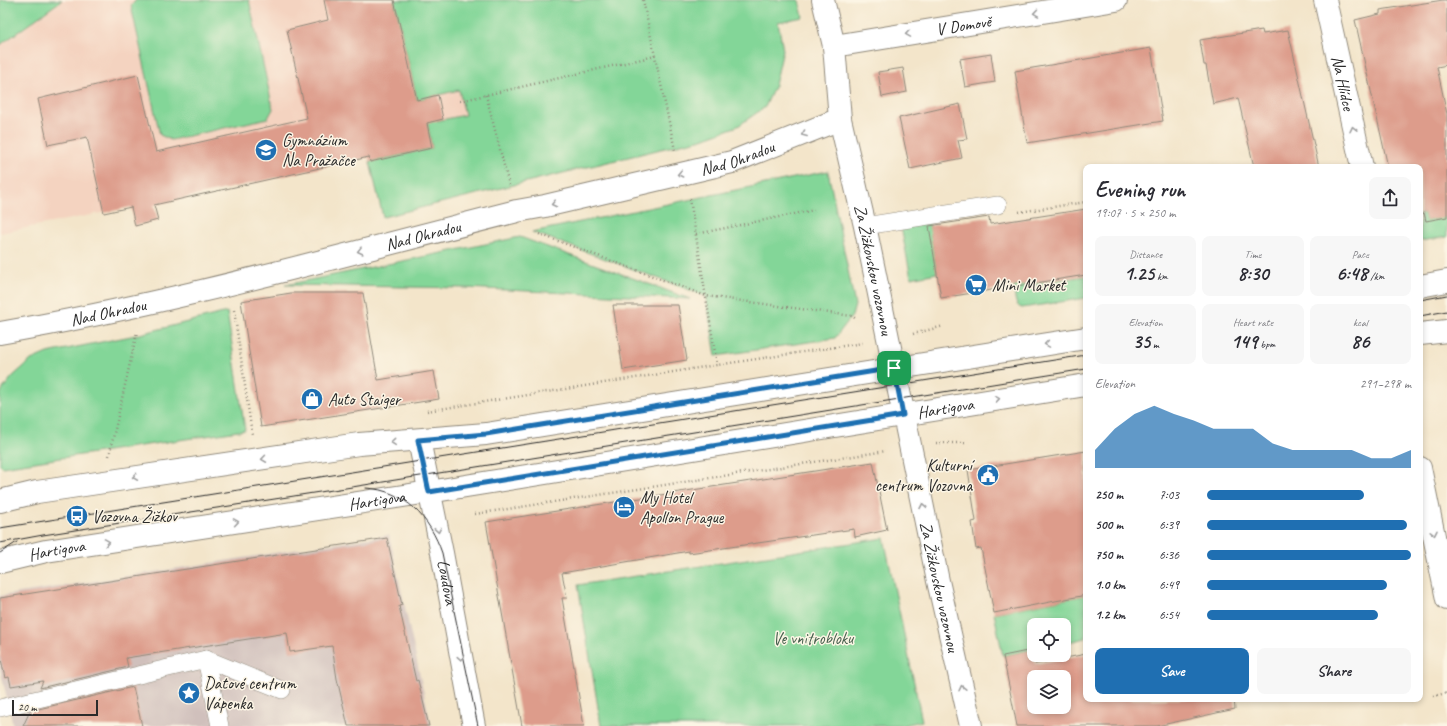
<!DOCTYPE html>
<html lang="en">
<head>
<meta charset="utf-8">
<style>
	body { margin:0; font-family:Caveat,sans-serif; background:#f7f7f7; color:#2b2b33; height:100vh; display:flex; flex-direction:column; font-size:15px; white-space:nowrap }
	* { box-sizing:border-box; margin:0 }
	p { font-size:13px; color:#7c7c81 }
	.icon { flex:none; width:22px; height:22px; fill:none; stroke:currentColor; stroke-width:2; stroke-linecap:round; stroke-linejoin:round }
	.map { position:relative; flex:1; overflow:hidden }
	.side { position:absolute; left:1083px; top:164px; width:340px; height:538px; display:flex; flex-direction:column; background:#fff; border-radius:8px; box-shadow:0 2px 6px #0003 }
	.side>* { flex:none }
	.buttons { position:absolute; left:1027px; top:618px; display:grid; gap:8px }
	.buttons a { display:grid; place-items:center; width:44px; height:44px; border-radius:8px; background:#fff; box-shadow:0 2px 6px #0003; font-size:20px }
	.scale { position:absolute; left:12px; bottom:10px; width:86px; box-sizing:border-box; padding-left:4px; border:2px solid #2b2b2b; border-top:0; font-size:11px; line-height:14px; white-space:nowrap; color:#2b2b2b; -webkit-text-stroke:3px #fcf5e5; paint-order:stroke }
	.pin { position:absolute; display:grid; place-items:center; width:34px; height:34px; color:#fff; margin:-17px; border-radius:8px; box-shadow:0 2px 6px #0006 }
	.round { display:grid; place-items:center; flex:none; width:42px; height:42px; border-radius:8px; background:#f7f7f7 }
	.head { display:flex; align-items:center; justify-content:space-between; height:68px; padding:0 12px }
	h1 { font-size:22px; font-weight:800; line-height:30px }
	.metrics { display:grid; grid-template-columns:repeat(3,1fr); gap:6px; height:68px; padding:4px 12px }
	.metrics div { display:grid; align-content:center; border-radius:8px; background:#f7f7f7; text-align:center }
	.metrics b { font-size:20px; font-weight:800 }
	.metrics small { font-size:11px; font-weight:400 }
	.metrics p { font-size:11px }
	.chart { height:112px; padding:8px 12px }
	.chart p { display:flex; justify-content:space-between }
	.chart svg { width:100%; height:72px; margin-top:4px; fill:#1f6fb2; opacity:.7 }
	.action { display:flex; gap:8px; margin-top:auto; padding:8px 12px }
	.action a { flex:1; height:46px; border-radius:8px; background:#1f6fb2; color:#fff; font-size:16px; font-weight:800; line-height:46px; text-align:center }
	.action a+a { background:#f7f7f7; color:#2b2b33 }
	ul { padding:0 12px; list-style:none; font-size:13px }
	li { display:grid; grid-template-columns:64px 48px 1fr; align-items:center; height:30px }
	li i { height:10px; border-radius:5px; background:#1f6fb2 }
	.map>svg:first-child { display:block }
	.built { fill:#f4d3c0 }
	.industrial { fill:#d0c0bc }
	.green { fill:#83d698; stroke:#578062 }
	.building { fill:#dd9c8b; fill-rule:evenodd }
	.lines { fill:none; stroke-linecap:round; stroke-linejoin:round }
	.lane-casing { stroke:#8f887a; stroke-width:18 }
	.street-casing { stroke:#8f887a; stroke-width:24 }
	.secondary-casing { stroke:#8f887a; stroke-width:24 }
	.path { stroke:#8f887a; stroke-width:2.5; stroke-dasharray:1 3; stroke-linecap:butt }
	.lane { stroke:#fff; stroke-width:17 }
	.street { stroke:#fff; stroke-width:22 }
	.secondary { stroke:#fff; stroke-width:22 }
	.tram { stroke:#2b2b2b; stroke-width:1 }
	.oneway { stroke:#a0a0a0 }
	.route-casing { stroke:#fff; stroke-width:8 }
	.route { stroke:#1f6fb2; stroke-width:5 }
	.labels { text-anchor:middle; stroke-width:3; stroke-linejoin:round; paint-order:stroke }
	.street-label { font-size:17px; fill:#2b2b2b; stroke:#fcf5e5 }
	.poi-label { font-size:17px; fill:#2b2b2b; stroke:#fcf5e5; text-anchor:start }
	.park-label { font-size:17px; fill:#455e4c; stroke:#fcf5e5 }
</style>
</head>
<body>
<div class="map">
<svg width="1447" height="726" viewBox="0 0 1447 726">
	<rect width="100%" height="100%" fill="#fcf5e5"/>
	<filter id="ink" filterUnits="userSpaceOnUse"><feTurbulence type="fractalNoise" baseFrequency=".025" numOctaves="2"/><feDisplacementMap in="SourceGraphic" scale="8" xChannelSelector="R" yChannelSelector="G"/><feConvolveMatrix kernelMatrix="1 2 1 2 8 2 1 2 1" color-interpolation-filters="sRGB"/></filter>
	<filter id="wash" filterUnits="userSpaceOnUse"><feTurbulence type="fractalNoise" baseFrequency=".012" numOctaves="4" result="noise"/><feDisplacementMap in="SourceGraphic" scale="16" xChannelSelector="R" yChannelSelector="G"/><feGaussianBlur stdDeviation="0.9" result="paint"/><feColorMatrix in="noise" values="0 0 0 0 0 0 0 0 0 0 0 0 0 0 0 0 0 1.4 0 .05"/><feComposite in="paint" operator="in"/></filter>
	<g filter="url(#wash)">
		<rect width="100%" height="100%" fill="#f3e5ca"/>
		<polygon class="built" points="62,0 799,0 803,17 778,22 783,50 775,85 765,107 738,126 702,139 383,217 368,157 154,205 158,220 135,226 131,207 0,233 0,45"/>
		<polygon class="industrial" points="389,535 431,726 13,726 0,668 0,596"/>
		<g class="green">
			<polygon points="0,0 62,0 0,45"/>
			<polygon points="136,0 249,0 273,109 268,118 171,140 160,135 131,6"/>
			<polygon points="394,0 799,0 803,17 778,22 783,50 775,85 765,107 738,126 702,139 383,217 370,162 432,148 427,123 465,115 459,90 417,100"/>
			<polygon points="828,171 855,305 852,316 835,338 716,356 706,296 532,232"/>
			<polygon points="1424,213 1426,221 1447,217 1447,237 1420,241 1420,214"/>
			<polygon points="929,222 937,273 911,278 901,227"/>
			<polygon points="520,237 690,299 465,288 285,285"/>
			<path d="M1086,276V298L1022,308C1014,306 1015,295 1014,287Z"/>
			<polygon points="227,312 245,430 2,467 0,465 0,396 2,390 12,377 31,360 47,353 136,335"/>
			<polygon points="884,538 922,721 899,726 601,726 578,585"/>
			<polygon points="1086,595 1086,638 1064,643 1064,625 1034,625 1034,649 1003,656 994,613"/>
		</g>
		<g id="blocks">
			<g class="building">
				<polygon points="324,0 394,0 417,100 438,95 443,119 427,123 432,148 370,162 369,157 154,205 158,220 135,226 131,207 104,213 87,137 48,145 38,99 138,75 156,152 307,118 287,30 328,20"/>
				<polygon points="1443,0 1447,0 1447,65 1437,67 1447,114 1447,217 1426,221 1424,213 1420,214 1420,167 1388,167 1355,20 1380,14 1380,10"/>
				<polygon points="1262,30 1263,34 1288,30 1319,167 1254,167 1238,98 1213,104 1206,65 1204,65 1200,40"/>
				<polygon points="1151,48 1163,121 1027,143 1015,71"/>
				<polygon points="991,54 995,82 965,87 960,59"/>
				<polygon points="903,68 907,92 882,97 878,72"/>
				<polygon points="960,104 967,139 958,140 962,158 910,169 899,118"/>
				<polygon points="1086,209 1086,275 941,298 929,226 989,217 990,224"/>
				<polygon points="291,293 363,293 378,380 434,371 439,399 261,427 241,301"/>
				<polygon points="613,305 678,305 687,360 623,370"/>
				<polygon points="1086,451 1086,595 994,613 981,548 976,549 972,522 976,521 968,470"/>
				<polygon points="873,462 887,530 855,537 854,529 689,553 689,551 562,573 567,598 562,598 584,726 522,726 486,522"/>
				<polygon points="387,538 402,605 399,606 416,681 418,680 429,726 348,726 337,679 332,646 290,652 287,633 126,658 128,667 40,688 43,681 11,686 9,677 5,678 0,655 0,598"/>
				<path d="M1032,650L1035,664L1086,654V699H1234L1235,709L1157,726H1017L1003,656ZM1034,677H1064V707H1034Z"/>
				<polygon points="133,687 142,726 23,726 30,711"/>
			</g>
		</g>
	</g>
	<g filter="url(#ink)">
		<use href="#blocks" fill-opacity="0" stroke="#8f887a" stroke-width="1"/>
		<g class="lines">
			<g class="lane-casing">
				<g id="lane">
					<polyline points="865,226 998,205"/>
					<polyline points="206,659 282,690"/>
					<polyline points="0,708 206,659 220,726"/>
				</g>
			</g>
			<g class="street-casing">
				<g id="street">
					<path id="s1" d="M823,0L834,46L840,119L865,226L938,581L971,726"/>
					<path id="s2" d="M1325,0L1362,167"/>
					<path id="s3" d="M834,46L1116,0"/>
					<path id="s4" d="M0,333C174,303 346,254 517,211L545,206L732,162L840,119"/>
					<path id="s5" d="M419,440L442,553L474,726"/>
					<polyline points="1420,468 1447,599"/>
				</g>
			</g>
			<g class="secondary-casing">
				<g id="secondary">
					<polyline points="1420,286 1447,281"/>
					<polyline points="1420,334 1447,331"/>
					<polyline points="0,501 37,492 64,488 359,444 486,434 1086,338"/>
					<path id="s6" d="M0,562L46,551L429,492L1086,385"/>
				</g>
			</g>
			<g class="path">
				<polyline points="643,0 675,150"/>
				<polyline points="486,95 509,185"/>
				<polyline points="460,101 655,56"/>
				<polyline points="690,199 717,365"/>
				<polyline points="1019,212 1086,202"/>
				<polyline points="539,234 706,296 852,316 856,319"/>
				<polyline points="696,234 814,210"/>
				<polyline points="234,310 252,434"/>
				<polyline points="913,334 944,326"/>
				<polyline points="427,411 717,365 863,343"/>
				<polyline points="936,443 965,443"/>
				<polyline points="109,456 137,332"/>
				<polyline points="475,514 886,451"/>
				<polyline points="1433,696 1447,693"/>
			</g>
			<use href="#lane" class="lane"/>
			<use href="#street" class="street"/>
			<use href="#secondary" class="secondary"/>
			<g class="tram">
				<polyline points="1420,300 1447,295"/>
				<polyline points="1420,316 1447,311"/>
				<path d="M366,488C405,490 430,518 442,553L478,726"/>
				<polyline points="0,528 1086,355"/>
				<polyline points="0,543 43,535 352,487 1086,369"/>
				<polyline points="0,553 17,542"/>
			</g>
		</g>
		<defs><path id="oneway-chevron" d="M-2-3.5L2.5 0L-2 3.5" fill="none" stroke-width="1.6" stroke-linecap="round" stroke-linejoin="round"/></defs>
		<g class="oneway">
			<use href="#oneway-chevron" transform="translate(1036 13) rotate(171)"/>
			<use href="#oneway-chevron" transform="translate(908 34) rotate(171)"/>
			<use href="#oneway-chevron" transform="translate(1353 129) rotate(-103)"/>
			<use href="#oneway-chevron" transform="translate(804 134) rotate(159)"/>
			<use href="#oneway-chevron" transform="translate(680 174) rotate(167)"/>
			<use href="#oneway-chevron" transform="translate(554 204) rotate(167)"/>
			<use href="#oneway-chevron" transform="translate(360 251) rotate(166)"/>
			<use href="#oneway-chevron" transform="translate(1047 344) rotate(171)"/>
			<use href="#oneway-chevron" transform="translate(997 399) rotate(-9)"/>
			<use href="#oneway-chevron" transform="translate(393 442) rotate(175)"/>
			<use href="#oneway-chevron" transform="translate(264 459) rotate(172)"/>
			<use href="#oneway-chevron" transform="translate(135 477) rotate(172)"/>
			<use href="#oneway-chevron" transform="translate(923 506) rotate(-101)"/>
			<use href="#oneway-chevron" transform="translate(236 522) rotate(-9)"/>
			<use href="#oneway-chevron" transform="translate(438 530) rotate(79)"/>
			<use href="#oneway-chevron" transform="translate(1434 533) rotate(78)"/>
			<use href="#oneway-chevron" transform="translate(107 542) rotate(-9)"/>
			<use href="#oneway-chevron" transform="translate(461 658) rotate(80)"/>
			<use href="#oneway-chevron" transform="translate(962 688) rotate(-103)"/>
		</g>
	</g>
	<g class="lines" filter="url(#ink)">
		<g class="route-casing">
			<polygon id="route" points="894,368 903,415 429,492 418,440 486,434"/>
		</g>
		<use href="#route" class="route"/>
	</g>
	<defs>
		<g id="school-disc" transform="scale(1.15)"><circle r="9.5" fill="#1f6fb2" stroke="#fcf5e5"/><path d="M0-5L7-2L0 1L-7-2ZM-4 1L0 2.5L4 1V4Q0 6-4 4Z" fill="#fff"/></g>
		<g id="supermarket-disc" transform="scale(1.15)"><circle r="9.5" fill="#1f6fb2" stroke="#fcf5e5"/><path d="M-6-5.5h2.5l.6 2H6L4.5 2H-2.5L-4.4-4H-6ZM-1.5 3.2a1.3 1.3 0 1 0 .1 0ZM3 3.2a1.3 1.3 0 1 0 .1 0Z" fill="#fff"/></g>
		<g id="shop-disc" transform="scale(1.15)"><circle r="9.5" fill="#1f6fb2" stroke="#fcf5e5"/><path d="M-5-2.5h2.3a2.7 3.5 0 0 1 5.4 0H5L5.5 6h-11ZM-1.5-2.5h3a1.5 2.3 0 0 0-3 0Z" fill="#fff"/></g>
		<g id="civic-disc" transform="scale(1.15)"><circle r="9.5" fill="#1f6fb2" stroke="#fcf5e5"/><path d="M-.6-6.5H3V-4.5H.6V-3L4-1V1h2V6H-6V1h2V-1L-.6-3ZM-1.2 2.5V6h2.4V2.5Z" fill="#fff"/></g>
		<g id="hotel-disc" transform="scale(1.15)"><circle r="9.5" fill="#1f6fb2" stroke="#fcf5e5"/><path d="M-6-4.5h1.5V1H6V5H4.5V3h-9V5H-6ZM-4 0a1.8 1.8 0 1 1 3.6 0ZM.5 0V-2.5h3Q6-2.5 6 0Z" fill="#fff"/></g>
		<g id="bus-disc" transform="scale(1.15)"><circle r="9.5" fill="#1f6fb2" stroke="#fcf5e5"/><path d="M-5-6H5V4H4V6H2V4H-2V6H-4V4H-5ZM-3.5-4V0h7V-4ZM-3.5 1.2v1.5H-2V1.2ZM2 1.2v1.5H3.5V1.2Z" fill="#fff"/></g>
		<g id="sight-disc" transform="scale(1.15)"><circle r="9.5" fill="#1f6fb2" stroke="#fcf5e5"/><path d="M0-6L1.8-2.2L6-1.7L2.9 1.2L3.7 5.4L0 3.3L-3.7 5.4L-2.9 1.2L-6-1.7L-1.8-2.2Z" fill="#fff"/></g>
	</defs>
	<g fill-rule="evenodd">
		<use href="#school-disc" x="266" y="150"/>
		<use href="#supermarket-disc" x="976" y="285"/>
		<use href="#shop-disc" x="312" y="399"/>
		<use href="#civic-disc" x="988" y="475"/>
		<use href="#hotel-disc" x="624" y="507"/>
		<use href="#bus-disc" x="77" y="516"/>
		<use href="#sight-disc" x="189" y="693"/>
	</g>
	<g class="labels">
		<g class="street-label">
			<text dy="6" stroke="none"><textPath href="#s3" startOffset="131">V Domově</textPath></text>
			<text dy="6" stroke="none"><textPath href="#s2" startOffset="85">Na Hlídce</textPath></text>
			<text dy="6" stroke="none"><textPath href="#s4" startOffset="758">Nad Ohradou</textPath></text>
			<text dy="6" stroke="none"><textPath href="#s4" startOffset="434">Nad Ohradou</textPath></text>
			<text dy="6" stroke="none"><textPath href="#s1" startOffset="275">Za Žižkovskou vozovnou</textPath></text>
			<text dy="6" stroke="none"><textPath href="#s4" startOffset="110">Nad Ohradou</textPath></text>
			<text dy="6" stroke="none"><textPath href="#s6" startOffset="958">Hartigova</textPath></text>
			<text dy="6" stroke="none"><textPath href="#s6" startOffset="382">Hartigova</textPath></text>
			<text dy="6" stroke="none"><textPath href="#s6" startOffset="58">Hartigova</textPath></text>
			<text dy="6" stroke="none"><textPath href="#s5" startOffset="145">Loudova</textPath></text>
			<text dy="6" stroke="none"><textPath href="#s1" startOffset="599">Za Žižkovskou vozovnou</textPath></text>
		</g>
		<g class="poi-label">
			<text x="282" y="146">Gymnázium<tspan x="282" dy="20">Na Pražačce</tspan></text>
			<text x="992" y="291">Mini Market</text>
			<text x="328" y="405">Auto Staiger</text>
			<text x="972" y="471" text-anchor="end">Kulturní<tspan x="972" dy="20">centrum Vozovna</tspan></text>
			<text x="640" y="503">My Hotel<tspan x="640" dy="20">Apollon Prague</tspan></text>
			<text x="92" y="522">Vozovna Žižkov</text>
			<text x="204" y="689">Datové centrum<tspan x="204" dy="20">Vápenka</tspan></text>
		</g>
		<g class="park-label">
			<text x="813" y="644">Ve vnitrobloku</text>
		</g>
	</g>
</svg>
<div class="buttons">
<a><svg class="icon" aria-label="locate" viewBox="0 0 24 24"><circle cx="12" cy="12" r="6"/><path d="M12 2v4M12 18v4M2 12h4M18 12h4"/></svg></a>
<a><svg class="icon" aria-label="layers" viewBox="0 0 24 24"><path d="M12 4l9 5-9 5-9-5zM3 14l9 5 9-5"/></svg></a>
</div>
<div class="scale">20 m</div>
<div class="pin" style="left:894px;top:368px;background:#1e9e55"><svg class="icon" aria-label="arrive" viewBox="0 0 24 24"><path d="M6 21V4h12l-3 4 3 4H6"/></svg></div>
<section class="side">
<div class="head"><div><h1>Evening run</h1><p>19:07 · 5 × 250 m</p></div><a class="round"><svg class="icon" aria-label="share" viewBox="0 0 24 24"><path d="M12 15V3M7 8l5-5 5 5M5 13v7h14v-7"/></svg></a></div>
<div class="metrics">
<div><p>Distance</p><b>1.25<small> km</small></b></div>
<div><p>Time</p><b>8:30</b></div>
<div><p>Pace</p><b>6:48<small> /km</small></b></div>
</div>
<div class="metrics">
<div><p>Elevation</p><b>35<small> m</small></b></div>
<div><p>Heart rate</p><b>149<small> bpm</small></b></div>
<div><p>kcal</p><b>86</b></div>
</div>
<div class="chart"><p><span>Elevation</span>291–298 m</p>
<svg viewBox="0 0 160 44" preserveAspectRatio="none"><path d="M0 44V33L10 20L20 11L30 6L40 11L50 15L60 20L70 20L80 20L90 29L100 33L110 33L120 33L130 33L140 38L150 38L160 33V44z"/></svg>
</div>
<ul>
<li><b>250 m</b>7:03<i style="width:77%"></i></li>
<li><b>500 m</b>6:39<i style="width:98%"></i></li>
<li><b>750 m</b>6:36<i style="width:100%"></i></li>
<li><b>1.0 km</b>6:49<i style="width:88%"></i></li>
<li><b>1.2 km</b>6:54<i style="width:84%"></i></li>
</ul>
<div class="action"><a>Save</a><a>Share</a></div>
</section>
</div>
</body>
</html>
